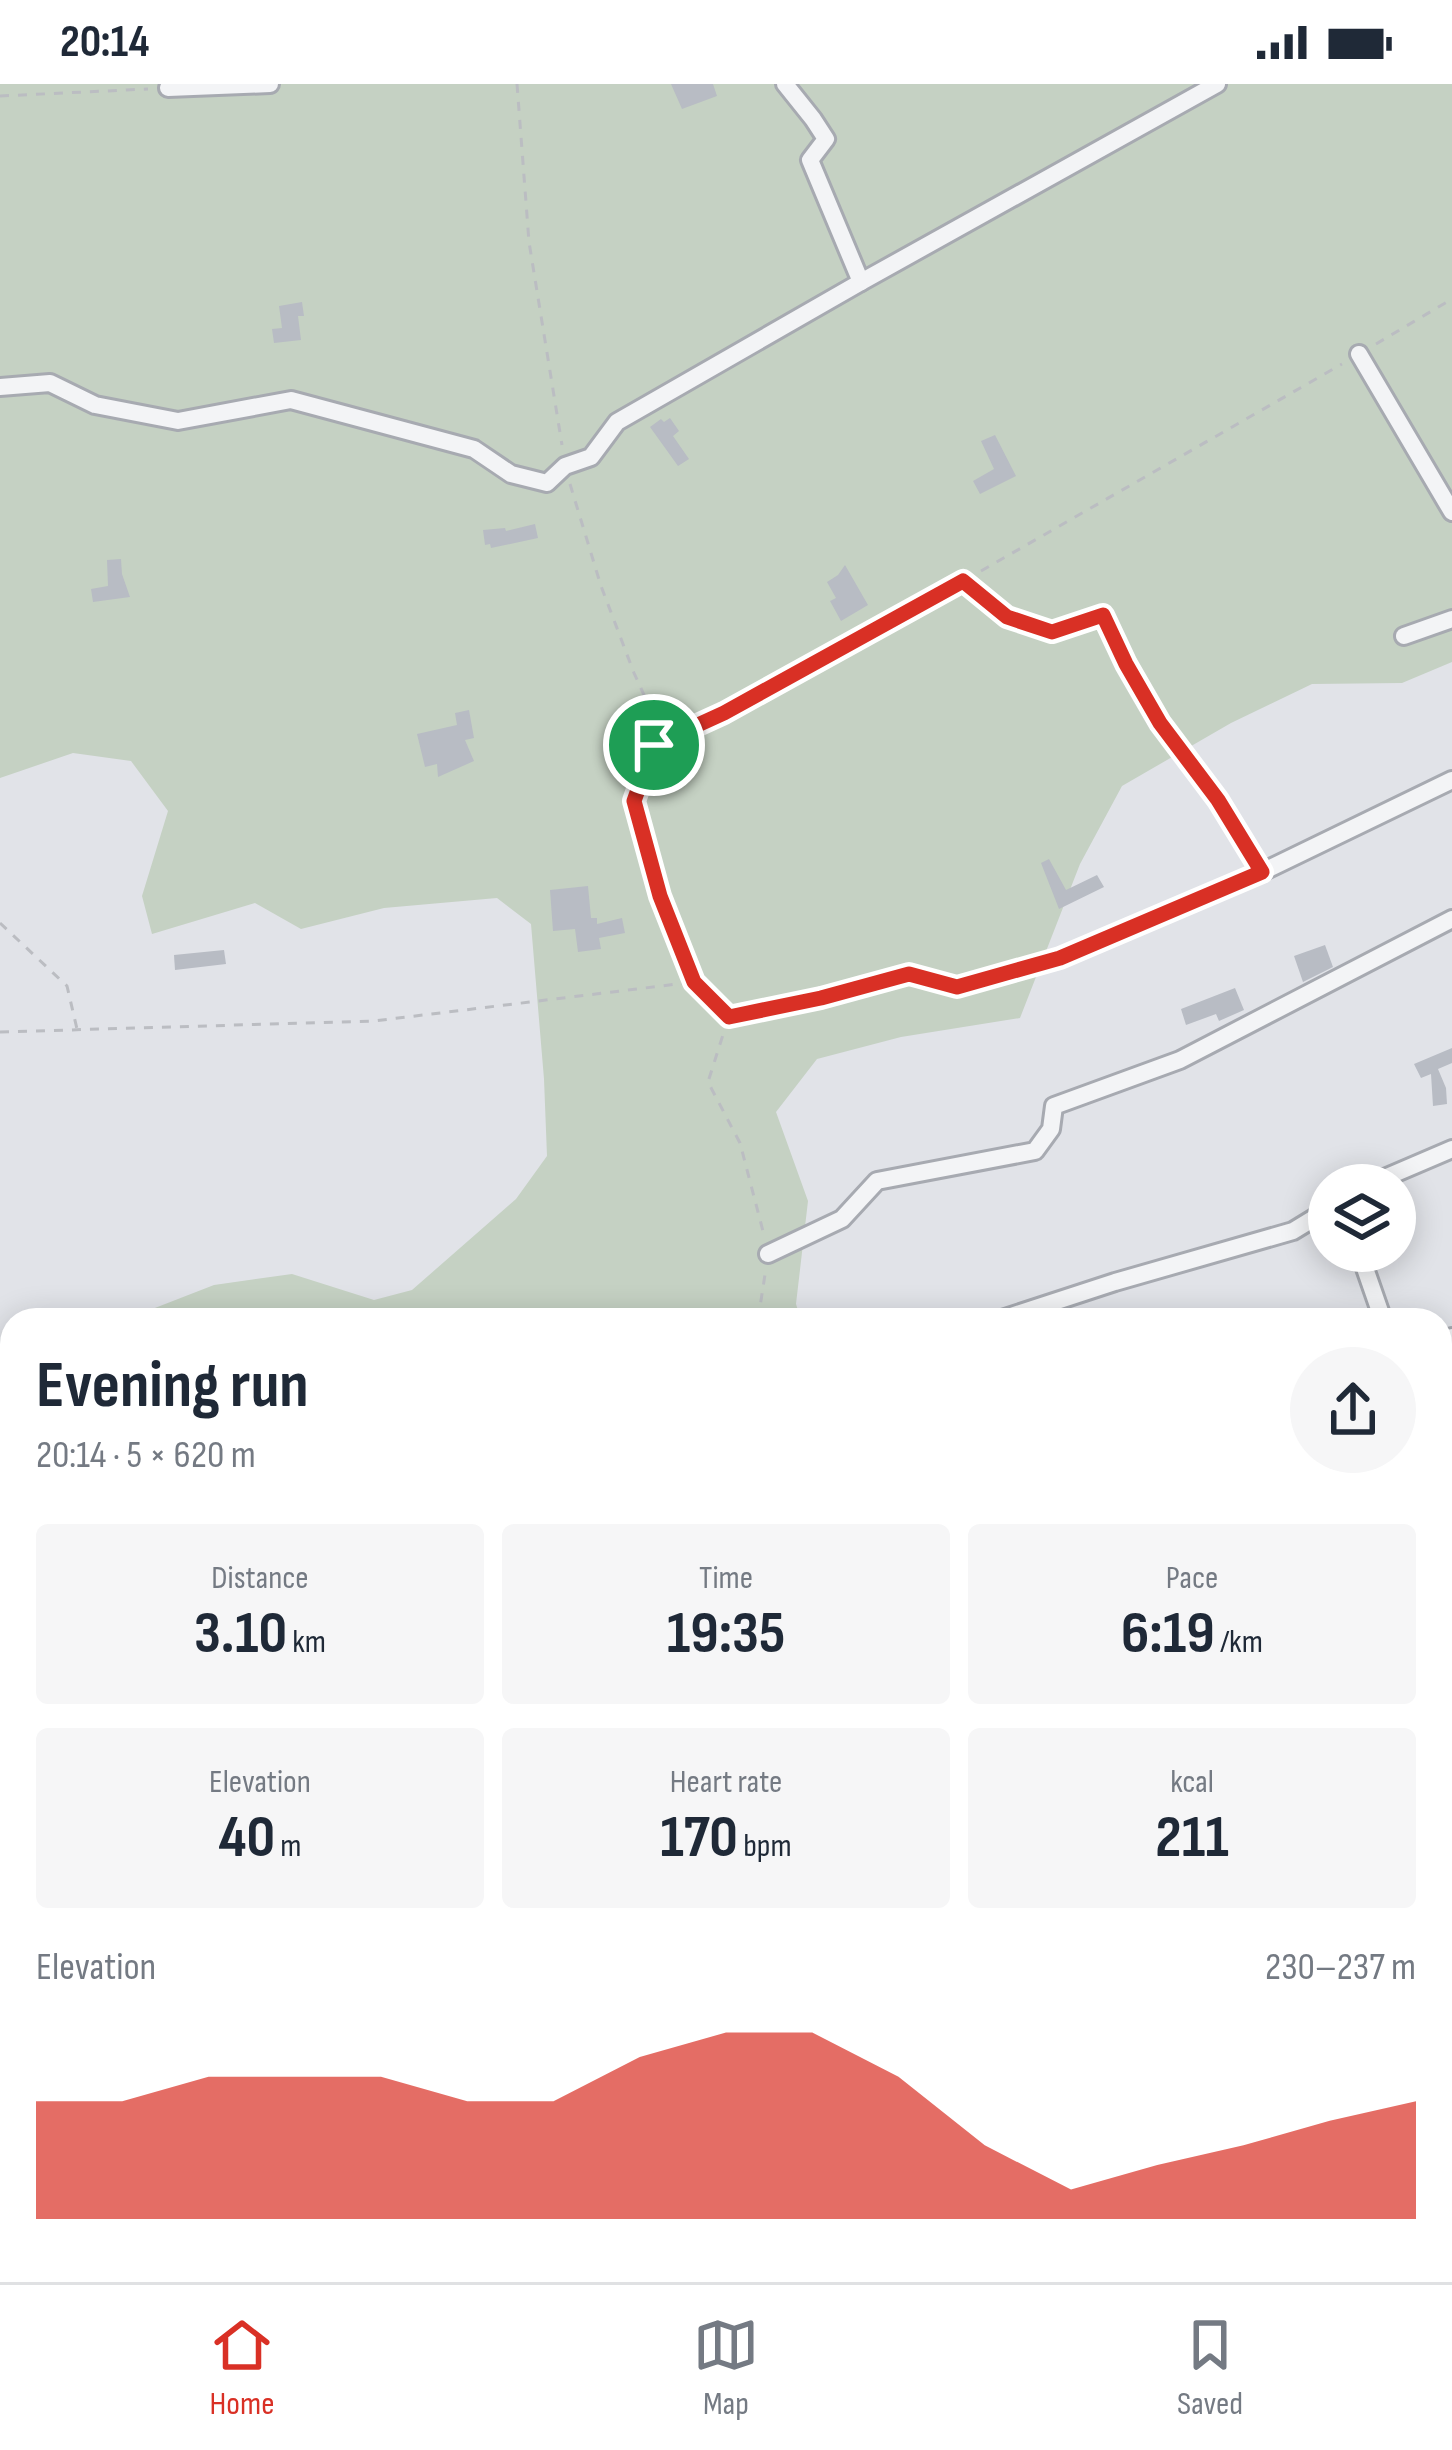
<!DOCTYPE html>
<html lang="en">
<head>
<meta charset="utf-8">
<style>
	body { margin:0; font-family:"Sofia Sans Condensed",sans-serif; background:#f6f6f7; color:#1f2937; height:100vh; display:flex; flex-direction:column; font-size:45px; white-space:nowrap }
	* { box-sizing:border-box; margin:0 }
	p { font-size:39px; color:#747a83 }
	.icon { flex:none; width:66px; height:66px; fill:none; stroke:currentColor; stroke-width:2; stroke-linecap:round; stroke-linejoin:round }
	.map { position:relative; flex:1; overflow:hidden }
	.details { position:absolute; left:0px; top:1224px; width:1452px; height:975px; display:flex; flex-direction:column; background:#fff; border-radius:36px 36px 0 0; box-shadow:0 6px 30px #0003 }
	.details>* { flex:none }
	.controls { position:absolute; left:1308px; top:1080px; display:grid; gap:24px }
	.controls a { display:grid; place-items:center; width:108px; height:108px; border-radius:50%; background:#fff; box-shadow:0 6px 30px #0003; font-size:60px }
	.pin { position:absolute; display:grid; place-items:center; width:102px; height:102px; color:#fff; margin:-51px; border:6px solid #fff; border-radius:50%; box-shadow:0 3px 12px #0007 }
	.round { display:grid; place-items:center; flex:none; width:126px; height:126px; border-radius:63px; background:#f6f6f7 }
	.head { display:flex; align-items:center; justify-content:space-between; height:204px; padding:0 36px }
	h1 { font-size:66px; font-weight:700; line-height:90px }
	.metrics { display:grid; grid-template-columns:repeat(3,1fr); gap:18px; height:204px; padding:12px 36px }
	.metrics div { display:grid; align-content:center; border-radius:12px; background:#f6f6f7; text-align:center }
	.metrics b { font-size:60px; font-weight:700 }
	.metrics small { font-size:33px; font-weight:400 }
	.metrics p { font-size:33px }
	.chart { height:336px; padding:24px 36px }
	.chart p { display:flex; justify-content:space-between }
	.chart svg { width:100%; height:216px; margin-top:12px; fill:#d93025; opacity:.7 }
	.status { display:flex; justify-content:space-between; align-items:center; height:84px; padding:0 60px; background:#fff; direction:ltr }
	.status svg { height:33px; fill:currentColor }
	.tabs { display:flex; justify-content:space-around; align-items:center; height:168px; border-top:3px solid #e0e1e3; background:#fff; font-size:33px; color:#747a83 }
	.tabs a { display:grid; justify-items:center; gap:6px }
	.tabs .current { color:#d93025 }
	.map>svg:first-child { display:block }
	.green { fill:#c5d1c3 }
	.building { fill:#b8bcc4 }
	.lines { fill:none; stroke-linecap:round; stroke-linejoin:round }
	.minor-casing { stroke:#a7aab1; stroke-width:22 }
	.path { stroke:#bbbdc2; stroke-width:3; stroke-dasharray:9 9; stroke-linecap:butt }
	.minor { stroke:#f3f4f6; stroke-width:16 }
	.route-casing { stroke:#fff; stroke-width:24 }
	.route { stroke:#d93025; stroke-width:15 }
</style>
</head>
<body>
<div class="status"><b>20:14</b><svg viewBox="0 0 49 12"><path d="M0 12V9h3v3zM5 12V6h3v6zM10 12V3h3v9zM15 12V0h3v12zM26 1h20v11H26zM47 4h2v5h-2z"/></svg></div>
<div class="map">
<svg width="1452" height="2198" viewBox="0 0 1452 2198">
	<rect width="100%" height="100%" fill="#e1e3e8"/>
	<g class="green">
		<polygon points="0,0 1452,0 1452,578 1402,599 1312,600 1231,639 1122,702 1080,780 1020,934 901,953 817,975 776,1028 808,1117 796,1220 801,1236 124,1236 214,1201 292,1190 374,1216 412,1206 516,1115 547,1072 544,995 531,840 497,814 384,824 301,845 255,819 152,850 142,812 168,727 131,677 73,669 0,694"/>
		<polygon points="12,1260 12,2187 1102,2187 1107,2198 0,2198 0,1262"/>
		<polygon points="1452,1346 1452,1907 1440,1920 1440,1348"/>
	</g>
	<g class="building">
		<polygon points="671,0 713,0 717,12 682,25"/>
		<polygon points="302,218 304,232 298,232 301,256 274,259 272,245 282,244 279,222"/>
		<polygon points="670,334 679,347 673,352 689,375 678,382 650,343 661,335 664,338"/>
		<polygon points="995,351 1016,392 980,410 973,397 994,385 981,357"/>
		<polygon points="535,440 538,454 491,464 490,460 485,461 483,446 505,444 506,447"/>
		<polygon points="121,475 122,490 130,513 93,518 91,505 108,502 107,476"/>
		<polygon points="845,481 868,521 841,537 830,517 836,514 827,498 838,491"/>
		<polygon points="469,626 474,654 465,656 474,677 438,693 437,680 425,683 417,650 457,641 455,629"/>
		<polygon points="1049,775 1066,806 1097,791 1104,803 1059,825 1041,779"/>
		<polygon points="588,802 591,834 597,834 597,840 622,834 625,849 599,854 601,865 578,868 575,845 553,847 550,806"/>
		<polygon points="1325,861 1333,883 1303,898 1294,872"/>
		<polygon points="224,866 226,880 175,886 174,871"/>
		<polygon points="1235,904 1244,926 1219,937 1216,930 1186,941 1181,925"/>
		<polygon points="1452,964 1452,979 1438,985 1446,1004 1447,1020 1433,1022 1431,990 1421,994 1414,980"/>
	</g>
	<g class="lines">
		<g class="minor-casing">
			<g id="minor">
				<polyline points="785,0 813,35 826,55 810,76 861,198"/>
				<polyline points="168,4 270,0"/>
				<polyline points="1359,270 1452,428"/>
				<polyline points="0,303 50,299 95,321 178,337 291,316 474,365 511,390 547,399 565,382 591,373 617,338 861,198 1217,0"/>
				<polyline points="963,497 1007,533 1052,548 1103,531 1126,581 1159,639 1218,716 1262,788"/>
				<polyline points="1404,552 1452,535"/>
				<polyline points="1060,874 1262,788 1452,696"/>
				<polyline points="1368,1101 1452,1065"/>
				<polyline points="1359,1167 1383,1236"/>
				<polyline points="768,1170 842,1135 877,1097 1035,1067 1051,1045 1054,1022 1180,976 1452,835"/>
				<polyline points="999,1236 1115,1198 1293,1147 1329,1125"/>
				<polyline points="1440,1258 1452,1253"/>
				<polyline points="1440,1385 1452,1415"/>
				<polyline points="1440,1533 1452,1533"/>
				<polyline points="1440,2149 1452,2154"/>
			</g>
		</g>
		<g class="path">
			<polyline points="517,0 529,158 562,361"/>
			<polyline points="0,12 148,5"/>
			<polyline points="1376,260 1452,215"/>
			<polyline points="570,400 601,502 634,589 655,635 654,661 634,717 660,812 693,896"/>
			<polyline points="981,487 1342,280"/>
			<polyline points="654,661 724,629 947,507"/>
			<polyline points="0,839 67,902 77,945"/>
			<polyline points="728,935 708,998 740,1059 764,1151"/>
			<polyline points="0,948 374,937 694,898 729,933 909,891 957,903 1045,878"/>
			<polyline points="758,1236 766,1184"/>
			<polyline points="0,2164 12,2166"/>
		</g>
		<use href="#minor" class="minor"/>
	</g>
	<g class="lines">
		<g class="route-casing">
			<polygon id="route" points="963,497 1007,533 1052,548 1103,531 1126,580 1160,639 1218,716 1262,788 1060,874 957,903 909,890 821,914 729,933 694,898 660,812 634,717 654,661 724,629"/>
		</g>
		<use href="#route" class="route"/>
	</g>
</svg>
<div class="controls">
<a><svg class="icon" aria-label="layers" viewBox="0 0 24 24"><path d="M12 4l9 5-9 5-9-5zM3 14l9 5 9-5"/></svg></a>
</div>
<div class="pin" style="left:654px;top:661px;background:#1e9e55"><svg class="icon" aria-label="arrive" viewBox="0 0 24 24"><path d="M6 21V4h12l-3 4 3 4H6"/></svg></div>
<section class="details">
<div class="head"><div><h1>Evening run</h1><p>20:14 · 5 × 620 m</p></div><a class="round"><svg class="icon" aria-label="share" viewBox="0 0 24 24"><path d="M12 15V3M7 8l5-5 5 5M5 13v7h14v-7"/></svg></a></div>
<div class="metrics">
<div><p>Distance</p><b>3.10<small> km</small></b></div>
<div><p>Time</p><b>19:35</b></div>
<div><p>Pace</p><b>6:19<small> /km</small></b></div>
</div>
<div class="metrics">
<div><p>Elevation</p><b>40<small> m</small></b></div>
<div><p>Heart rate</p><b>170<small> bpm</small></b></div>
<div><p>kcal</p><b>211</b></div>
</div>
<div class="chart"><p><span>Elevation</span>230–237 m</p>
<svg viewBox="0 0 160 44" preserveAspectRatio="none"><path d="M0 44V20L10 20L20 15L30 15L40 15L50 20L60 20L70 11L80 6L90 6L100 15L110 29L120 38L130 33L140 29L150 24L160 20V44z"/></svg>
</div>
</section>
</div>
<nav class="tabs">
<a class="current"><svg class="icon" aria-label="home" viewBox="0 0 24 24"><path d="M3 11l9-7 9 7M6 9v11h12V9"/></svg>Home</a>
<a><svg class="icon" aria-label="map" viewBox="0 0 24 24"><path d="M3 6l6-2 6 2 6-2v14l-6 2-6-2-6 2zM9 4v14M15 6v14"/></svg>Map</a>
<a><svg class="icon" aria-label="saved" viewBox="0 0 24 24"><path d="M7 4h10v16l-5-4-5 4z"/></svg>Saved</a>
</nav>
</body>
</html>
